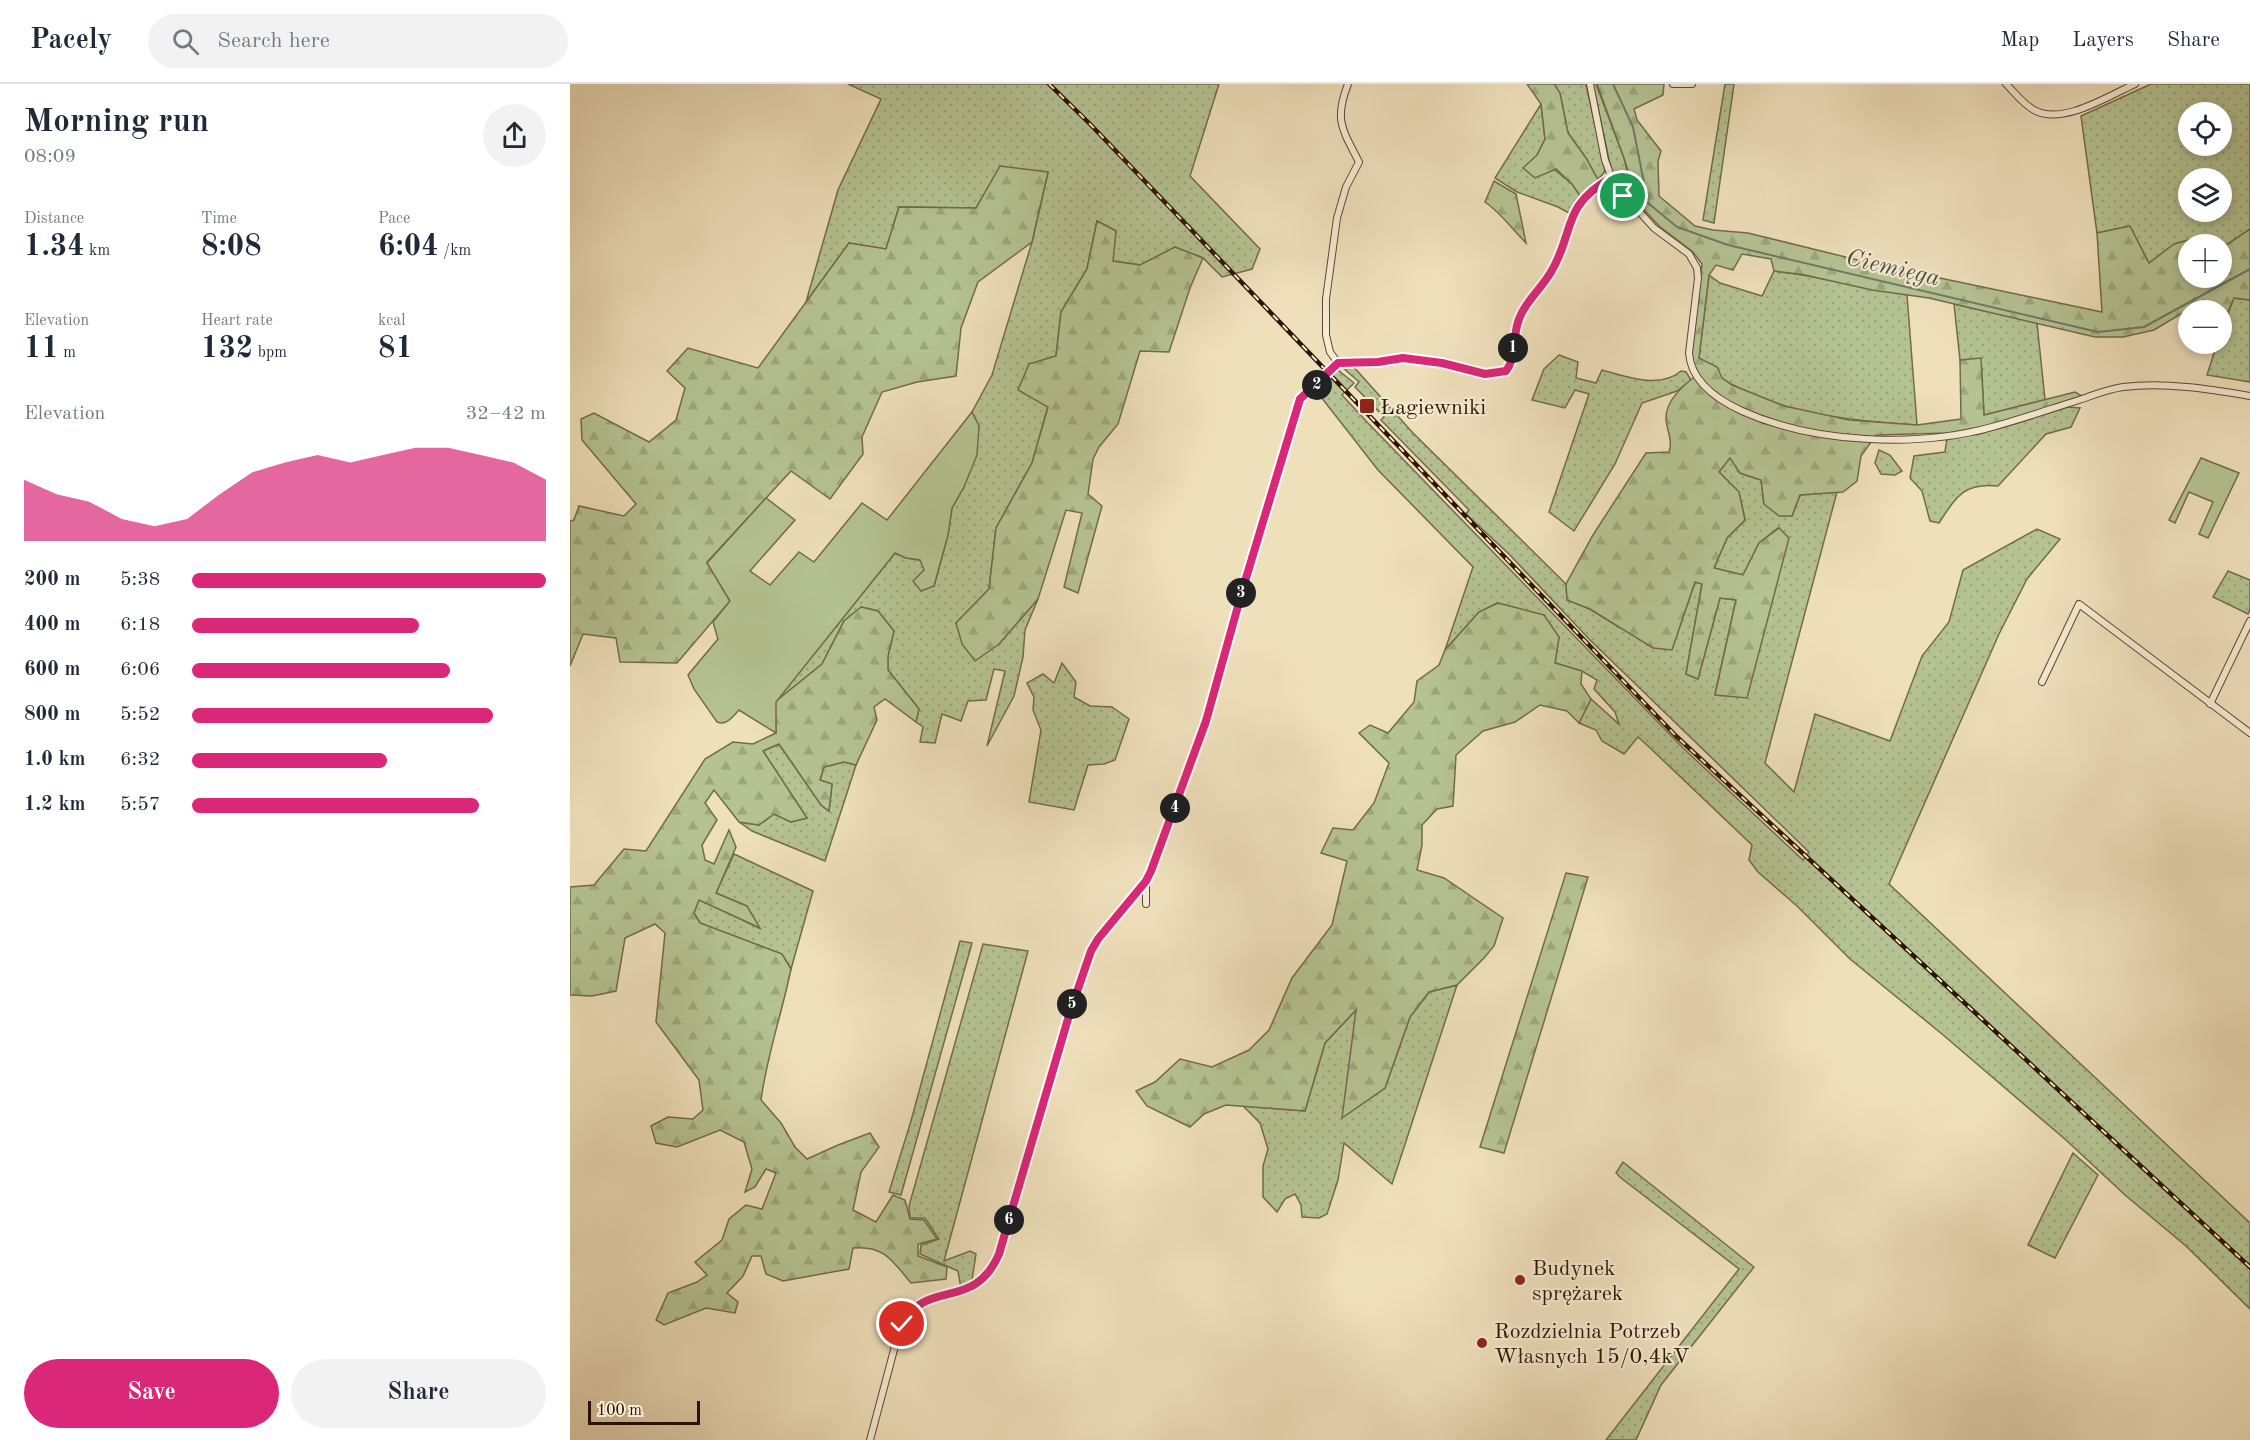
<!DOCTYPE html>
<html lang="en">
<head>
<meta charset="utf-8">
<style>
	body { margin:0; font-family:"Old Standard TT",serif; background:#f2f2f3; color:#1f2937; height:100vh; display:flex; flex-direction:column; font-size:22px; white-space:nowrap }
	* { box-sizing:border-box; margin:0 }
	p { font-size:20px; color:#747a83 }
	.icon { flex:none; width:33px; height:33px; fill:none; stroke:currentColor; stroke-width:2; stroke-linecap:round; stroke-linejoin:round }
	.map { position:relative; flex:1; overflow:hidden }
	.sheet { display:flex; flex-direction:column; background:#fff; width:570px }
	.sheet>* { flex:none }
	.tools { position:absolute; left:1608px; top:18px; display:grid; gap:12px }
	.tools a { display:grid; place-items:center; width:54px; height:54px; border-radius:50%; background:#fff; box-shadow:0 3px 9px #0003; font-size:30px }
	.scale { position:absolute; left:18px; bottom:15px; width:112px; box-sizing:border-box; padding-left:6px; border:3px solid #2f1302; border-top:0; font-size:16px; line-height:21px; white-space:nowrap; color:#2f1302; -webkit-text-stroke:4px #f5ebd3; paint-order:stroke }
	.pin { position:absolute; display:grid; place-items:center; width:51px; height:51px; color:#fff; margin:-26px; border:3px solid #fff; border-radius:50%; box-shadow:0 2px 6px #0007 }
	.km { position:absolute; width:30px; height:30px; margin:-15px; border-radius:50%; background:#222; color:#fff; font-size:16px; line-height:30px; text-align:center }
	.round { display:grid; place-items:center; flex:none; width:63px; height:63px; border-radius:32px; background:#f2f2f3 }
	.head { display:flex; align-items:center; justify-content:space-between; height:102px; padding:0 24px }
	h1 { font-size:33px; font-weight:600; line-height:45px }
	.metrics { display:grid; grid-template-columns:repeat(3,1fr); gap:9px; height:102px; padding:6px 24px }
	.metrics div { display:grid; align-content:center }
	.metrics b { font-size:30px; font-weight:600 }
	.metrics small { font-size:16px; font-weight:400 }
	.metrics p { font-size:16px }
	.chart { height:168px; padding:12px 24px }
	.chart p { display:flex; justify-content:space-between }
	.chart svg { width:100%; height:108px; margin-top:6px; fill:#db2777; opacity:.7 }
	.button { display:flex; gap:12px; margin-top:auto; padding:12px 24px }
	.button a { flex:1; height:69px; border-radius:36px; background:#db2777; color:#fff; font-size:24px; font-weight:600; line-height:69px; text-align:center }
	.button a+a { background:#f2f2f3; color:#1f2937 }
	ul { padding:0 24px; list-style:none; font-size:20px }
	li { display:grid; grid-template-columns:96px 72px 1fr; align-items:center; height:45px }
	li i { height:15px; border-radius:8px; background:#db2777 }
	header { display:flex; align-items:center; gap:36px; box-sizing:border-box; height:84px; padding:0 30px; background:#fff; border-bottom:2px solid #e0e1e3 }
	header strong { font-size:28px }
	nav { display:flex; gap:33px; margin-inline-start:auto; font-size:21px }
	.search { width:420px; height:54px; background:#f2f2f3; display:flex; align-items:center; gap:15px; box-sizing:border-box; padding:0 21px; border-radius:33px; color:#747a83; font-size:22px }
	main { display:flex; flex:1; min-height:0 }
	.map>svg:first-child { display:block }
	.grass { fill:url(#grass-dots); stroke:#726b4a; stroke-width:1.5; fill-rule:evenodd }
	.forest { fill:url(#forest-firs); stroke:#726b4a; stroke-width:1.5 }
	.garden { fill:#b5c393; stroke:#726b4a; stroke-width:1.5 }
	.lines { fill:none; stroke-linecap:round; stroke-linejoin:round }
	.stream { stroke:#6f7968; stroke-width:2 }
	.minor-casing { stroke:#5f4630; stroke-width:8 }
	.minor { stroke:#f5ebd3; stroke-width:6 }
	.rail-casing { stroke:#2f1302; stroke-width:4.5 }
	.rail { stroke:#f5ebd3; stroke-width:2; stroke-dasharray:7; stroke-linecap:butt }
	.route-casing { stroke:#fff; stroke-width:12 }
	.route { stroke:#db2777; stroke-width:8 }
	.poi-dot { fill:#8f2418; stroke:#f5ebd3; stroke-width:2 }
	.labels { text-anchor:middle; stroke-width:4.5; stroke-linejoin:round; paint-order:stroke }
	.poi-label { font-size:22px; fill:#2f1302; stroke:#f5ebd3; text-anchor:start }
	.water-label { font-size:24px; font-style:italic; fill:#544e3e; stroke:#f5ebd3 }
</style>
</head>
<body>
<header>
<strong>Pacely</strong>
<div class="search"><svg class="icon" aria-label="search" viewBox="0 0 24 24"><circle cx="10" cy="10" r="6"/><path d="M15 15l6 6"/></svg>Search here</div>
<nav><a>Map</a><a>Layers</a><a>Share</a></nav>
</header>
<main>
<section class="sheet">
<div class="head"><div><h1>Morning run</h1><p>08:09</p></div><a class="round"><svg class="icon" aria-label="share" viewBox="0 0 24 24"><path d="M12 15V3M7 8l5-5 5 5M5 13v7h14v-7"/></svg></a></div>
<div class="metrics">
<div><p>Distance</p><b>1.34<small> km</small></b></div>
<div><p>Time</p><b>8:08</b></div>
<div><p>Pace</p><b>6:04<small> /km</small></b></div>
</div>
<div class="metrics">
<div><p>Elevation</p><b>11<small> m</small></b></div>
<div><p>Heart rate</p><b>132<small> bpm</small></b></div>
<div><p>kcal</p><b>81</b></div>
</div>
<div class="chart"><p><span>Elevation</span>32–42 m</p>
<svg viewBox="0 0 160 44" preserveAspectRatio="none"><path d="M0 44V19L10 25L20 28L30 35L40 38L50 35L60 25L70 16L80 12L90 9L100 12L110 9L120 6L130 6L140 9L150 12L160 19V44z"/></svg>
</div>
<ul>
<li><b>200 m</b>5:38<i style="width:100%"></i></li>
<li><b>400 m</b>6:18<i style="width:64%"></i></li>
<li><b>600 m</b>6:06<i style="width:73%"></i></li>
<li><b>800 m</b>5:52<i style="width:85%"></i></li>
<li><b>1.0 km</b>6:32<i style="width:55%"></i></li>
<li><b>1.2 km</b>5:57<i style="width:81%"></i></li>
</ul>
<div class="button"><a>Save</a><a>Share</a></div>
</section>
<div class="map">
<svg width="1680" height="1356" viewBox="0 0 1680 1356">
	<defs>
		<pattern id="grass-dots" width="8" height="8" patternUnits="userSpaceOnUse" patternTransform="scale(1.5)"><rect width="8" height="8" fill="#b5c393"/><path d="M2 2h.1M6 6h.1" fill="none" stroke="#9ca77d" stroke-width="1.8" stroke-linecap="round"/></pattern>
		<pattern id="forest-firs" width="22" height="20" patternUnits="userSpaceOnUse" patternTransform="scale(1.5)"><rect width="22" height="20" fill="#b5c393"/><path d="M5 1l3.5 6h-7zM16 11l3.5 6h-7z" fill="#9ca77d"/></pattern>
	</defs>
	<rect width="100%" height="100%" fill="#efe0bc"/>
	<filter id="stains"><feTurbulence type="fractalNoise" baseFrequency=".00333" numOctaves="4"/><feColorMatrix values="0 0 0 0 .2 0 0 0 0 .09 0 0 0 0 .02 0 0 0 .5 -.17"/></filter>
	<radialGradient id="worn" r=".72"><stop offset=".6" stop-color="#630" stop-opacity="0"/><stop offset="1" stop-color="#630" stop-opacity=".3"/></radialGradient>
	<g class="grass">
		<polygon points="278,0 649,0 620,92 690,165 682,185 652,193 633,174 605,163 571,181 542,177 546,147 527,137 517,185 491,228 486,272 459,280 449,306 478,322 462,379 426,444 419,505 386,539 429,560 468,515 455,546 453,573 444,612 417,662 435,587 424,585 416,616 398,617 391,637 372,630 365,659 350,658 353,643 346,638 349,625 318,586 318,572 324,547 308,527 292,523 274,537 252,580 205,618 325,469 336,474 350,476 364,502 378,451 382,424 394,403 409,342 402,328 422,291 462,158 478,89 430,83 406,124 329,123 316,165 279,159 236,218 268,106 311,15"/>
		<polygon points="982,0 1016,0 1035,87 1028,96 1016,74 998,49 990,10"/>
		<polygon points="1023,0 1026,0 1054,74 1064,116 1061,117 1042,90"/>
		<polygon points="1155,0 1164,0 1144,139 1133,136"/>
		<path d="M1581,0H1680V145L1652,164V160H1632L1628,153L1579,180L1559,142L1527,149L1511,32ZM1618,28H1652V62H1618ZM1618,94H1652V128H1618Z"/>
		<polygon points="971,20 975,55 967,71 1002,100 1011,113 999,129 988,123 947,108 925,94"/>
		<path d="M1204,187C1249,192 1292,204 1337,211L1347,341C1284,337 1218,331 1161,300C1149,294 1139,283 1129,274L1139,191L1150,199L1192,212Z"/>
		<polygon points="1664,214 1680,216 1680,298 1637,291 1647,260 1652,260 1652,245"/>
		<polygon points="1384,220 1467,239 1475,316 1414,331 1411,275 1390,276"/>
		<path d="M989,271L1008,278L1006,294L1026,299L1032,286C1056,293 1090,305 1111,287L1116,288L1121,296L1107,307L1072,319L1045,380L1004,447L979,428L1019,310L1005,306L995,324L962,316L974,285Z"/>
		<path d="M768,279L781,280L843,349L996,500L997,516L1020,525L1049,543L1102,565L1125,498L1132,500L1116,590L1128,595L1150,514L1166,516L1145,610L1208,444L1189,459L1173,491L1144,484L1157,454L1175,436L1169,408L1149,388L1160,373L1170,389L1191,396L1194,420L1222,432L1230,411L1267,408L1195,679L1224,708L1245,630L1320,657L1352,572L1379,538L1393,486L1467,445L1490,455L1457,495L1429,550L1319,800L1680,1139V1225L1616,1162L1555,1111L1496,1056L1372,950L1280,875L1227,822L1188,788L1179,776L1182,761L1078,662L1068,653L1054,670L1032,657L1026,646L1009,639L1021,615L1049,640L1045,628L1024,605L1027,596L1012,587L985,579L989,553L950,525L927,519L909,528L875,566L903,483L808,386L744,304ZM772,283L789,298L785,303L814,333L811,336L899,426L896,430L939,470L1020,556L1239,768L1233,776L1113,664L797,338L772,311L784,299L768,286Z"/>
		<path d="M1498,323L1510,324L1501,343L1476,350L1428,402C1394,398 1386,413 1369,439L1360,437L1352,407L1340,394L1344,372L1375,368L1377,354L1410,350Z"/>
		<polygon points="1309,366 1320,371 1332,387 1325,391 1311,390 1305,379"/>
		<polygon points="1658,487 1680,496 1680,525 1678,530 1643,513"/>
		<polygon points="492,579 506,598 504,613 520,622 542,623 559,635 545,676 534,680 518,681 504,726 459,718 471,646 463,626 464,613 457,599 473,590 484,599"/>
		<polygon points="209,660 251,721 259,727 262,700 250,696 254,683 274,678 286,681 255,777 182,747 169,738 189,741 204,730 221,738 237,734 193,667"/>
		<polygon points="164,770 243,807 221,885 212,870 130,839 124,829 129,815 189,844 177,822 146,809"/>
		<polygon points="390,857 402,859 331,1111 319,1108 341,1037"/>
		<polygon points="413,860 458,867 374,1177 400,1167 406,1170 401,1202 391,1204 388,1187 350,1170 351,1161 369,1155 355,1134 340,1134 339,1122"/>
		<polygon points="887,901 822,1100 774,1059 768,1096 757,1130 749,1134 732,1133 731,1121 725,1110 715,1115 707,1128 693,1113 693,1082 698,1065 690,1039 673,1022 735,1027 755,959 787,925 773,1033 815,1004 840,933 859,908"/>
		<polygon points="1503,1069 1528,1091 1485,1174 1458,1161"/>
		<polygon points="1053,1078 1184,1183 1091,1301 1066,1356 1036,1356 1169,1185 1051,1094 1046,1089"/>
	</g>
	<g class="forest">
		<polygon points="957,0 984,0 990,9 998,49 1016,74 1028,96 1011,113 1002,100 986,85 965,94 953,84 967,71 975,55 971,20"/>
		<path d="M1027,0H1094L1093,11L1064,25L1067,36L1091,67L1088,77L1089,112L1125,142L1143,146L1178,149L1308,181L1532,228L1527,149L1560,142L1579,179L1604,160L1629,153L1632,160H1618V194H1652V164L1680,145V216L1664,214L1654,237H1652V226H1634V216L1584,246L1553,253H1525L1359,214L1302,206L1235,191L1204,187L1201,175L1172,170L1163,186L1146,181L1139,191L1129,274L1147,283L1152,294L1162,301L1214,322L1279,336L1347,341L1391,335L1390,276L1411,274L1414,331L1505,308L1512,312L1426,340L1378,349L1306,351L1291,372L1287,397L1273,408L1230,411L1222,432H1209L1194,420L1191,396L1170,389L1160,374L1149,388L1169,408L1175,436L1157,454L1144,484L1173,491L1189,459L1209,444L1219,454L1177,614L1145,611L1166,516L1150,514L1128,595L1116,590L1132,500L1125,498L1102,566L1083,564L1020,525L997,516L996,500L1023,451L1076,369L1099,368C1103,356 1097,347 1096,335C1095,316 1115,300 1128,290L1122,279V258L1132,180L1123,168L1089,142L1068,119L1054,74Z"/>
		<polygon points="430,82 478,88 462,158 408,198 391,244 386,292 347,298 312,308 292,353 293,370 260,415 221,387 137,478 160,517 107,579 50,578 46,554 13,550 0,582 0,437 4,436 9,422 54,432 66,420 12,356 11,335 24,329 79,358 106,336 115,304 97,287 118,264 188,284 279,159 316,165 329,123 406,124"/>
		<path d="M924,97L946,110L956,159C943,146 930,128 915,118Z"/>
		<polygon points="527,137 546,147 543,177 570,181 605,163 633,174 620,204 599,268 570,267 548,340 529,363 523,375 518,410 532,422 508,509 494,503 512,429 496,426 468,515 429,560 405,577 392,560 386,539 419,505 426,444 462,379 478,323 448,306 459,280 486,272 491,228 517,185"/>
		<polygon points="928,519 974,531 989,553 985,579 1012,587 1011,600 1021,615 1009,639 997,627 970,621 945,638 913,647 886,671 883,722 867,725 852,741 852,761 847,786 874,794 933,834 924,862 914,874 887,901 859,908 840,933 815,1004 772,1034 786,926 755,959 735,1027 656,1021 634,1030 620,1043 577,1022 566,1007 585,998 610,975 642,983 679,966 699,946 722,894 762,841 777,777 751,769 763,744 783,746 804,719 819,679 789,649 800,641 818,649 844,618 847,597 869,581 875,566 909,528"/>
		<path d="M291,523L308,527L324,547L318,572V586L349,625L346,638L315,615L304,623L307,636L286,681L274,678L254,683L250,696L262,700L259,727L251,721L209,660L193,667L237,734L221,738L204,730L189,741L169,738L144,706L135,719L147,736L132,761L135,776L144,780L159,746L166,763L146,809L177,822L190,844L129,816L124,829L130,839L212,870L221,885C212,929 197,971 191,1016L211,1039L225,1063L237,1075L268,1061L300,1049L309,1063L291,1088L283,1126L306,1138L323,1111L335,1116L340,1135L354,1136L367,1155L348,1160V1172L377,1183L376,1195L341,1199C323,1178 315,1161 283,1164L279,1185L213,1197L196,1190L191,1172H182L173,1192L157,1209L168,1218L165,1229L136,1224L94,1241L86,1236L98,1209L127,1198L137,1191L125,1178L152,1156L159,1135L176,1121L192,1125L206,1089L196,1085L185,1103L175,1108L182,1085L174,1058L150,1046L107,1063L86,1059L81,1042L98,1033L123,1035L133,1026L129,996L86,938L95,849L85,840L55,854L46,907L22,912L0,911V803L24,801L54,765L76,767L135,675L163,658L183,660L206,649L205,618L252,580L274,537Z"/>
		<polygon points="996,789 1018,793 934,1069 910,1063"/>
	</g>
	<g class="garden">
		<path d="M402,328L409,342L407,371L394,403L382,424L378,451L364,502L351,507L343,497L354,486L350,476L336,474L325,469L206,618V649L169,626C163,632 157,642 147,638L124,605L118,591L148,555L143,538L160,517L137,479L196,414L225,436L180,487L200,501L229,468L244,478L292,419L317,436Z"/>
		<polygon points="1631,374 1669,389 1638,454 1629,450 1643,418 1619,408 1605,439 1599,436"/>
	</g>
	<g class="lines">
		<polyline class="stream" points="1043,0 1063,43 1078,119 1107,143 1158,161 1528,248 1574,243 1680,185"/>
		<g class="minor-casing">
			<g id="minor">
				<path d="M778,0C764,36 772,45 789,78L776,103L767,134L756,215V251L760,268L768,279C781,279 793,279 806,278C815,277 825,274 834,274C860,274 915,297 936,287C946,274 943,253 948,238C954,219 971,205 981,188C1005,149 993,120 1041,94"/>
				<path d="M1020,0L1035,76L1044,100L1084,144L1119,170L1127,184L1128,194L1119,269C1121,298 1148,316 1172,327C1243,359 1347,364 1422,343C1452,335 1480,325 1509,316C1524,311 1538,305 1553,303C1595,298 1639,305 1680,312"/>
				<polyline points="1103,0 1122,0"/>
				<path d="M1436,0C1445,9 1453,20 1464,26C1492,42 1538,12 1565,0"/>
				<polyline points="1472,598 1509,520 1680,649"/>
				<polyline points="1640,620 1680,537"/>
				<polyline points="576,820 576,797"/>
				<path d="M300,1356L329,1247C347,1205 367,1220 399,1205C411,1199 419,1189 426,1178L500,928L517,878L528,855L576,797L581,787L636,637L673,504L731,315L768,279"/>
			</g>
		</g>
		<use href="#minor" class="minor"/>
		<g class="rail-casing">
			<polyline id="rail" points="479,0 520,40 1106,652 1680,1183"/>
		</g>
		<use href="#rail" class="rail"/>
	</g>
	<g class="lines">
		<g class="route-casing">
			<path id="route" d="M332,1240C357,1194 404,1228 429,1170L500,928L521,867L528,855L576,797L581,787L636,637L673,504L730,315L768,279L808,278L833,274L872,279L915,290L936,287C946,274 943,253 948,238C954,219 971,205 981,188C1005,148 991,122 1041,94L1053,112"/>
		</g>
		<use href="#route" class="route"/>
	</g>
	<g class="poi-dot">
		<rect x="789" y="314" width="16" height="16" rx="3"/>
		<circle cx="950" cy="1196" r="6"/>
		<circle cx="912" cy="1259" r="6"/>
	</g>
	<g class="labels">
		<g class="poi-label">
			<text x="810" y="330">Łagiewniki</text>
			<text x="962" y="1191">Budynek<tspan x="962" dy="25">sprężarek</tspan></text>
			<text x="924" y="1254">Rozdzielnia Potrzeb<tspan x="924" dy="25">Własnych 15/0,4kV</tspan></text>
		</g>
		<g class="water-label">
			<text transform="translate(1323 183) rotate(13)" y="8">Ciemięga</text>
		</g>
	</g>
	<rect width="100%" height="100%" filter="url(#stains)"/>
	<rect width="100%" height="100%" fill="url(#worn)"/>
</svg>
<div class="tools">
<a><svg class="icon" aria-label="locate" viewBox="0 0 24 24"><circle cx="12" cy="12" r="6"/><path d="M12 2v4M12 18v4M2 12h4M18 12h4"/></svg></a>
<a><svg class="icon" aria-label="layers" viewBox="0 0 24 24"><path d="M12 4l9 5-9 5-9-5zM3 14l9 5 9-5"/></svg></a>
<a>+</a>
<a>−</a>
</div>
<div class="scale">100 m</div>
<div class="pin" style="left:1053px;top:112px;background:#1e9e55"><svg class="icon" aria-label="arrive" viewBox="0 0 24 24"><path d="M6 21V4h12l-3 4 3 4H6"/></svg></div>
<div class="pin" style="left:332px;top:1240px;background:#d93025"><svg class="icon" aria-label="check" viewBox="0 0 24 24"><path d="M5 12l5 5 9-10"/></svg></div>
<b class="km" style="left:943px;top:264px">1</b>
<b class="km" style="left:747px;top:301px">2</b>
<b class="km" style="left:671px;top:509px">3</b>
<b class="km" style="left:605px;top:724px">4</b>
<b class="km" style="left:502px;top:920px">5</b>
<b class="km" style="left:439px;top:1136px">6</b>
</div>
</main>
</body>
</html>
